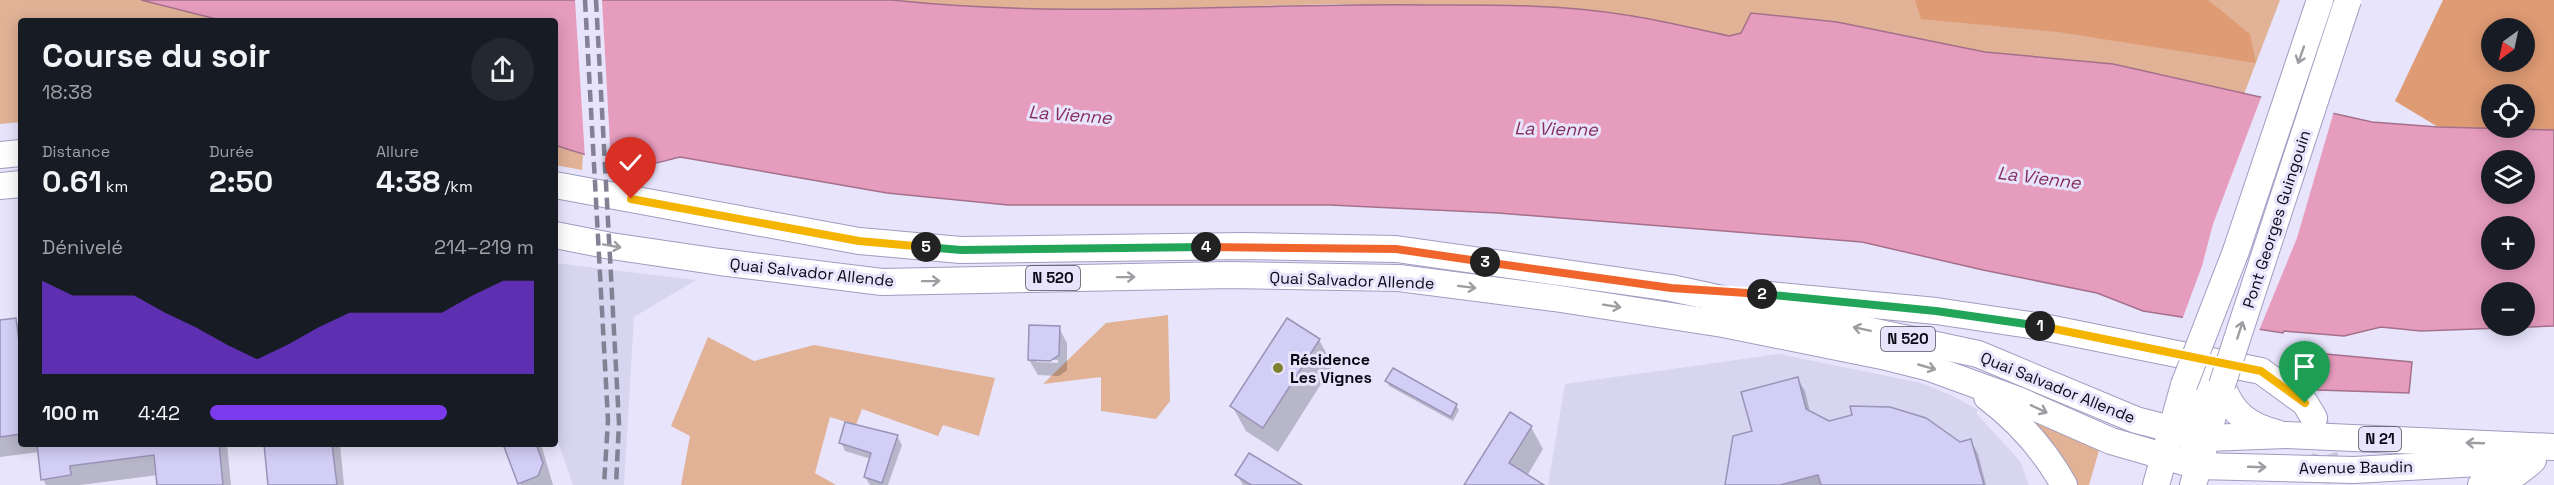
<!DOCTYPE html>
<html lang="fr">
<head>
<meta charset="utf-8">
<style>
	body { margin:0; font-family:"Space Grotesk",sans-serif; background:#242831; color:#f1f3f6; height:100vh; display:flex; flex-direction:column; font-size:22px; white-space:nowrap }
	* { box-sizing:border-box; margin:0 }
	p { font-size:20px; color:#9ea1a6 }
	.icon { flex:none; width:33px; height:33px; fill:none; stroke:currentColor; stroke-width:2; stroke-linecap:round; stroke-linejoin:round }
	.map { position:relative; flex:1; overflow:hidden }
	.drawer { position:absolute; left:18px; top:18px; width:540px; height:429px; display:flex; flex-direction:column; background:#171b24; border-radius:6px; box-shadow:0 3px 15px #0003 }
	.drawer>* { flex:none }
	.needle { width:39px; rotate:213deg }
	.buttons { position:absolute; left:2481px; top:18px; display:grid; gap:12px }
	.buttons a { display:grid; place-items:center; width:54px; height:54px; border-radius:50%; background:#171b24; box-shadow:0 3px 15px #0003; font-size:30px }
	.pin { position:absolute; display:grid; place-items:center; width:51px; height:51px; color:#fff; margin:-62px -26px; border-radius:50% 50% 50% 0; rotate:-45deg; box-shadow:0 0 6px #0007 }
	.pin .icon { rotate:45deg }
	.km { position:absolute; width:30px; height:30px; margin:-15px; border-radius:50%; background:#222; color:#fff; font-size:16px; line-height:30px; text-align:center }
	.round { display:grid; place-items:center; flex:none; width:63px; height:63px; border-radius:32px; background:#242831 }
	.head { display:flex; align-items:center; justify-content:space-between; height:102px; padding:0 24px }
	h1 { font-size:33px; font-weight:800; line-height:45px }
	.metrics { display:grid; grid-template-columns:repeat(3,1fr); gap:9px; height:102px; padding:6px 24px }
	.metrics div { display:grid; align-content:center }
	.metrics b { font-size:30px; font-weight:800 }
	.metrics small { font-size:16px; font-weight:400 }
	.metrics p { font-size:16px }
	.chart { height:168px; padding:12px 24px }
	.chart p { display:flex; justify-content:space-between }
	.chart svg { width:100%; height:108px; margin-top:6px; fill:#7c3aed; opacity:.7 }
	ul { padding:0 24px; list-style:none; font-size:20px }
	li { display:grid; grid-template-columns:96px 72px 1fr; align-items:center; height:45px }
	li i { height:15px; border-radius:8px; background:#7c3aed }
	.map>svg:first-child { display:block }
	.built { fill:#d7d5f0 }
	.green { fill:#e1b296 }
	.forest { fill:#de9b74; fill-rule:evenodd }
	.water { fill:#e69cbd; stroke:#a4708b; stroke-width:1.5; fill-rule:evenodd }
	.pier { fill:#e7e4fc }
	.shadow { fill:#0003; fill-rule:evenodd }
	.building { fill:#d3cef5; stroke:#9893b7; stroke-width:1.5 }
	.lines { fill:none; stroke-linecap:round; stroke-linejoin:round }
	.primary-tunnel { stroke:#c6c3da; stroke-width:26; stroke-dasharray:26 13; stroke-linecap:butt }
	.primary-casing { stroke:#a19cc1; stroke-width:28 }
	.primary { stroke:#fff; stroke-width:26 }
	.rail { stroke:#838194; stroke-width:4.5; stroke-dasharray:12 6; stroke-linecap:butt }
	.primary-bridge-casing { stroke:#a19cc1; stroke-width:28; stroke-linecap:butt }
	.primary-bridge { stroke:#fff; stroke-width:26 }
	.oneway { stroke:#9d9da2 }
	.split-1-casing { stroke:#fff; stroke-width:12 }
	.split-2-casing { stroke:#fff; stroke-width:12 }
	.split-3-casing { stroke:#fff; stroke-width:12 }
	.split-4-casing { stroke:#fff; stroke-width:12 }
	.split-5-casing { stroke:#fff; stroke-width:12 }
	.split-6-casing { stroke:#fff; stroke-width:12 }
	.split-1 { stroke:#f5b400; stroke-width:8 }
	.split-2 { stroke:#22a559; stroke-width:8 }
	.split-3 { stroke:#f0652b; stroke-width:8 }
	.split-4 { stroke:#f0652b; stroke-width:8 }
	.split-5 { stroke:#22a559; stroke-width:8 }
	.split-6 { stroke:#f5b400; stroke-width:8 }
	.poi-dot { fill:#7f822c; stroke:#e7e4fc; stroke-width:2 }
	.labels { text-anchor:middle; stroke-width:6; stroke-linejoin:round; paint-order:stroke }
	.shield { fill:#e7e4fc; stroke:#4d4b5b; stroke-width:1.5 }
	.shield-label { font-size:15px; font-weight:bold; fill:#0b0916 }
	.street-label { font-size:16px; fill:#0b0916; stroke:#e7e4fc }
	.poi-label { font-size:16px; font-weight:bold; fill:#0b0916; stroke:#e7e4fc; text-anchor:start }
	.water-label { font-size:18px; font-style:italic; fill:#852f5c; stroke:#e7e4fc }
</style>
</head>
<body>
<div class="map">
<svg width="2554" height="485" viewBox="0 0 2554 485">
	<rect width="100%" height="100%" fill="#e7e4fc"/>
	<g class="built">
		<polygon points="555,263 696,280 634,317 624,485 573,485 555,433"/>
		<polygon points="1779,354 1921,383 1953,396 1978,410 1976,413 2020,461 2029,485 1548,485 1565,384"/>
	</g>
	<g class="green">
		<polygon points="0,0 141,0 224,21 21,21 21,122 0,124"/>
		<polygon points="892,0 2280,0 2244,94 2113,64 1741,33 1729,36 1625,15 1335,4 1067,11 949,6"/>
		<polygon points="555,145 583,155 582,170 555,165"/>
		<polygon points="1168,315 1170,401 1156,419 1101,411 1101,377 1043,384 1106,323"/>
		<polygon points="708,337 754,361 814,345 995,378 979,436 943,425 938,436 862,409 856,425 830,417 815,473 836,485 681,485 690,436 671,426"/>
		<polygon points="2027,416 2100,447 2089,485 2077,485 2068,465"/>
	</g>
	<g class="forest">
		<polygon points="1915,0 2208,0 2250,34 2256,63 2058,32 1921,19"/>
		<path d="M2443,0H2554V130L2438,127L2395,101ZM2492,28H2524V62H2492ZM2492,94H2524V128H2492Z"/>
	</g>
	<g class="water">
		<path d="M141,0H892C1070,19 1249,3 1427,5C1493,5 1561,4 1626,15C1661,20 1695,29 1729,36L1741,33L1751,13L1837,22L1985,52L2113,64L2372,122L2438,127L2554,130V326L2421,331L2381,327L2344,336L2284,331L2283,333L2143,311L2097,293L1983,270L1862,242L1498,213L1330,205H1008L887,193L680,157C670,159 658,164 648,164C617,165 584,155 555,145V21H224ZM2492,160H2524V194H2492ZM2492,226H2524V260H2492ZM2492,292H2524V326H2492Z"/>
		<polygon points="2304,352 2412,362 2409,393 2318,390 2304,373"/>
	</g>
	<g class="pier">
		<polygon points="575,0 602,0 611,162 585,158"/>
		<polygon points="2262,95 2334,111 2297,238 2258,333 2182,320 2202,266 2213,224"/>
	</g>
	<g class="shadow">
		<polygon points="0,320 15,320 21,330 21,444 227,444 231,485 159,485 158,475 80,485 46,485 43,479 39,452 0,457"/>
		<path d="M1030,326L1059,328L1067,343V370L1059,376L1038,375L1029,360ZM1036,359L1058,360V363L1036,362Z"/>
		<polygon points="1319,340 1333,365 1278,452 1246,431 1232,406"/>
		<polygon points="1797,378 1805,391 1810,412 1828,423 1960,444 1971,441 1978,454 1986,485 1727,485 1753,432"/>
		<polygon points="1387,381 1456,405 1459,410 1453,421 1389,386"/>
		<polygon points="1531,427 1543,449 1527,476 1538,485 1466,485"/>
		<polygon points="897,436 902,445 888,485 870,485 865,477 871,459 845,451 841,442"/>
		<polygon points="265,444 340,444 344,485 270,485"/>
		<polygon points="505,444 541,444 553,485 521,485"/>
		<polygon points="1237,475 1299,485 1243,485"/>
	</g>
	<g class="building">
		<polygon points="16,318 21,358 21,434 0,437 0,320"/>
		<polygon points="1287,318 1320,339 1263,428 1230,406"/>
		<polygon points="1029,325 1060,326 1059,355 1050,361 1028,360"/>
		<polygon points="1393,368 1457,404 1451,417 1385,381"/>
		<polygon points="1798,377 1806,409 1829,421 1852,415 1850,406 1890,407 1926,418 1960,442 1971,439 1984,485 1821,485 1818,475 1780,485 1725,485 1733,436 1752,431 1741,392"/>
		<polygon points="1510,412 1532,426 1509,463 1544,485 1464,485"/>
		<polygon points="845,422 898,435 882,483 864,477 871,453 839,443"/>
		<polygon points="37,444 219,444 223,485 157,485 154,455 70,466 71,475 41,480"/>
		<polygon points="264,444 332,444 337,485 268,485"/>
		<polygon points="503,444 536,444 543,463 538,476 518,484"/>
		<polygon points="1249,453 1302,485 1251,485 1235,475"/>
	</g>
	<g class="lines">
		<polyline class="primary-tunnel" points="2314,418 2325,457 2317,481"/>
		<g class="primary-casing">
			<g id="primary">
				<polyline points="0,155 21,153"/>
				<polyline points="555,185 859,241 961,250 1243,246 1396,249 1671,288 1978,354 2136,420 2206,438 2286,435 2554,447"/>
				<polyline points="0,186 21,184"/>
				<polyline points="555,235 611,246 720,262 882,282 1230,275 1399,278 1554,298 1723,324 1882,356 1930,368 2018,400 2111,441 2198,466 2354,470 2533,460"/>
				<polyline points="1770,295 1936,311 2043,327 2261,371 2305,403 2314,418"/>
				<path d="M2222,385C2232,414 2249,426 2277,433"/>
				<path d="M1987,397C2020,422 2044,449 2064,485"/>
				<polyline points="2194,448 2191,435 2207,370"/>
				<polyline points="2156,485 2184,385"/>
				<polyline points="2193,485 2222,385"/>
				<polyline points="2481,485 2517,473 2530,463"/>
			</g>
		</g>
		<use href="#primary" class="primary"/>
		<g class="rail">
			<polyline points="585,0 608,420 604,485"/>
			<polyline points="596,0 619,423 616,485"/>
		</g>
		<g class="primary-bridge-casing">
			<g id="primary-bridge">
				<polyline points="2184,385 2236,251 2320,0"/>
				<polyline points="2222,385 2348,0"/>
			</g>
		</g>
		<use href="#primary-bridge" class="primary-bridge"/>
	</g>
	<defs><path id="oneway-shaft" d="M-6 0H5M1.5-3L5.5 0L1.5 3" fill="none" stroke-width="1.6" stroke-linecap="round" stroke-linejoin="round" transform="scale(1.5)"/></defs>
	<g class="oneway">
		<use href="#oneway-shaft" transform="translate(2301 55) rotate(109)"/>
		<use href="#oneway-shaft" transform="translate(612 246) rotate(10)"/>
		<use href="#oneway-shaft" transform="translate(1126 277) rotate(-1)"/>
		<use href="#oneway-shaft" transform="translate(931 281) rotate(-1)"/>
		<use href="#oneway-shaft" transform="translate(1467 287) rotate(7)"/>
		<use href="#oneway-shaft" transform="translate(1612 306) rotate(9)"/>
		<use href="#oneway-shaft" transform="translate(1862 329) rotate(-168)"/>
		<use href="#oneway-shaft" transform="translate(2240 330) rotate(-72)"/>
		<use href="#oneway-shaft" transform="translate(1927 367) rotate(16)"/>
		<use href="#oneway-shaft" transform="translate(2039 409) rotate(25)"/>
		<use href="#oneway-shaft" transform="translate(2475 443) rotate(-178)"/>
		<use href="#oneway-shaft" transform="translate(2257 467) rotate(2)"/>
	</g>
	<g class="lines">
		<g class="split-1-casing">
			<polyline id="split-1" points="2040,326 2261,371 2305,403"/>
		</g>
		<g class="split-2-casing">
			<polyline id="split-2" points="1762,294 1936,311 2040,326"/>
		</g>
		<g class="split-3-casing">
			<polyline id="split-3" points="1485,262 1671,288 1762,294"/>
		</g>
		<g class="split-4-casing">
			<polyline id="split-4" points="1206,247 1396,249 1485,262"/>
		</g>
		<g class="split-5-casing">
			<polyline id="split-5" points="926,247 961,250 1206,247"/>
		</g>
		<g class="split-6-casing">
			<polyline id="split-6" points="631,199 859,241 926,247"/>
		</g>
		<use href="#split-1" class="split-1"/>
		<use href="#split-2" class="split-2"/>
		<use href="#split-3" class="split-3"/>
		<use href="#split-4" class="split-4"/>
		<use href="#split-5" class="split-5"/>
		<use href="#split-6" class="split-6"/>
	</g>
	<circle class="poi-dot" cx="1278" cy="368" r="6"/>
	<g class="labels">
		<g class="shield">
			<rect x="1026" y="266" width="54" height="24" rx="4.5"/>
			<rect x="1881" y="327" width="54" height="24" rx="4.5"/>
			<rect x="2359" y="427" width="42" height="24" rx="4.5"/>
		</g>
		<g class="shield-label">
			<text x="1053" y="283">N 520</text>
			<text x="1908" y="344">N 520</text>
			<text x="2380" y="444">N 21</text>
		</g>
		<g class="street-label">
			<text transform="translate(2276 219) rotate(-72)" y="6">Pont Georges Guingouin</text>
			<text transform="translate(812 272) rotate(6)" y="6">Quai Salvador Allende</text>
			<text transform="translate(1352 280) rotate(2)" y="6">Quai Salvador Allende</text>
			<text transform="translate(2058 387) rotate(22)" y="6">Quai Salvador Allende</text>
			<text transform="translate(2356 467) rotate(-1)" y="6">Avenue Baudin</text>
		</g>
		<g class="poi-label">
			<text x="1290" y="365">Résidence<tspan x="1290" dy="18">Les Vignes</tspan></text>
		</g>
		<g class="water-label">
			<text transform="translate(1070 115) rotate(4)" y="6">La Vienne</text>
			<text transform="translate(1556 129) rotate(1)" y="6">La Vienne</text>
			<text transform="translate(2039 178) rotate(7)" y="6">La Vienne</text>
		</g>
	</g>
</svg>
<div class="buttons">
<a><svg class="needle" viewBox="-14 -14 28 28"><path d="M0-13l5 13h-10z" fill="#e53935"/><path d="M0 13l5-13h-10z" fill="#9ea1a6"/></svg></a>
<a><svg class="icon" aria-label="locate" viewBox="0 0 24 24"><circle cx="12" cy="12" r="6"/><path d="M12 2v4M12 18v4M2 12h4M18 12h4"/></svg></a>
<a><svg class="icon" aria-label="layers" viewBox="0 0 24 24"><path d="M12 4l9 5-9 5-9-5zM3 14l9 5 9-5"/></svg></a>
<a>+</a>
<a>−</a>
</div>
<div class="pin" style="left:2305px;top:403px;background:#1e9e55"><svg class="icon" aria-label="arrive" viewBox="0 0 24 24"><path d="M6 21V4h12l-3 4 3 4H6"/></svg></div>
<div class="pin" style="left:631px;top:199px;background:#d93025"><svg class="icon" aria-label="check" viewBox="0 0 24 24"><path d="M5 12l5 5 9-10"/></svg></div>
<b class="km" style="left:2040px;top:326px">1</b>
<b class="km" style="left:1762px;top:294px">2</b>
<b class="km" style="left:1485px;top:262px">3</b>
<b class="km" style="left:1206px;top:247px">4</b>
<b class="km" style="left:926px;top:247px">5</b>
<section class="drawer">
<div class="head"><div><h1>Course du soir</h1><p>18:38</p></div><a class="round"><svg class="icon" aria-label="share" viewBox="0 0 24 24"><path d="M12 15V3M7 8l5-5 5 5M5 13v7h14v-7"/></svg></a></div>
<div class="metrics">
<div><p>Distance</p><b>0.61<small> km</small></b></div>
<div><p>Durée</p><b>2:50</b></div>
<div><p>Allure</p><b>4:38<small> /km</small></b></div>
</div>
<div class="chart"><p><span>Dénivelé</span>214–219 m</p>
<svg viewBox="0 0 160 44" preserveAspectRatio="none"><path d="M0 44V6L10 12L20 12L30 12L40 19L50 25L60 32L70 38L80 32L90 25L100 19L110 19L120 19L130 19L140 12L150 6L160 6V44z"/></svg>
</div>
<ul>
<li><b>100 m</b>4:42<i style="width:73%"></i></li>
</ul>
</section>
</div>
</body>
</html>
